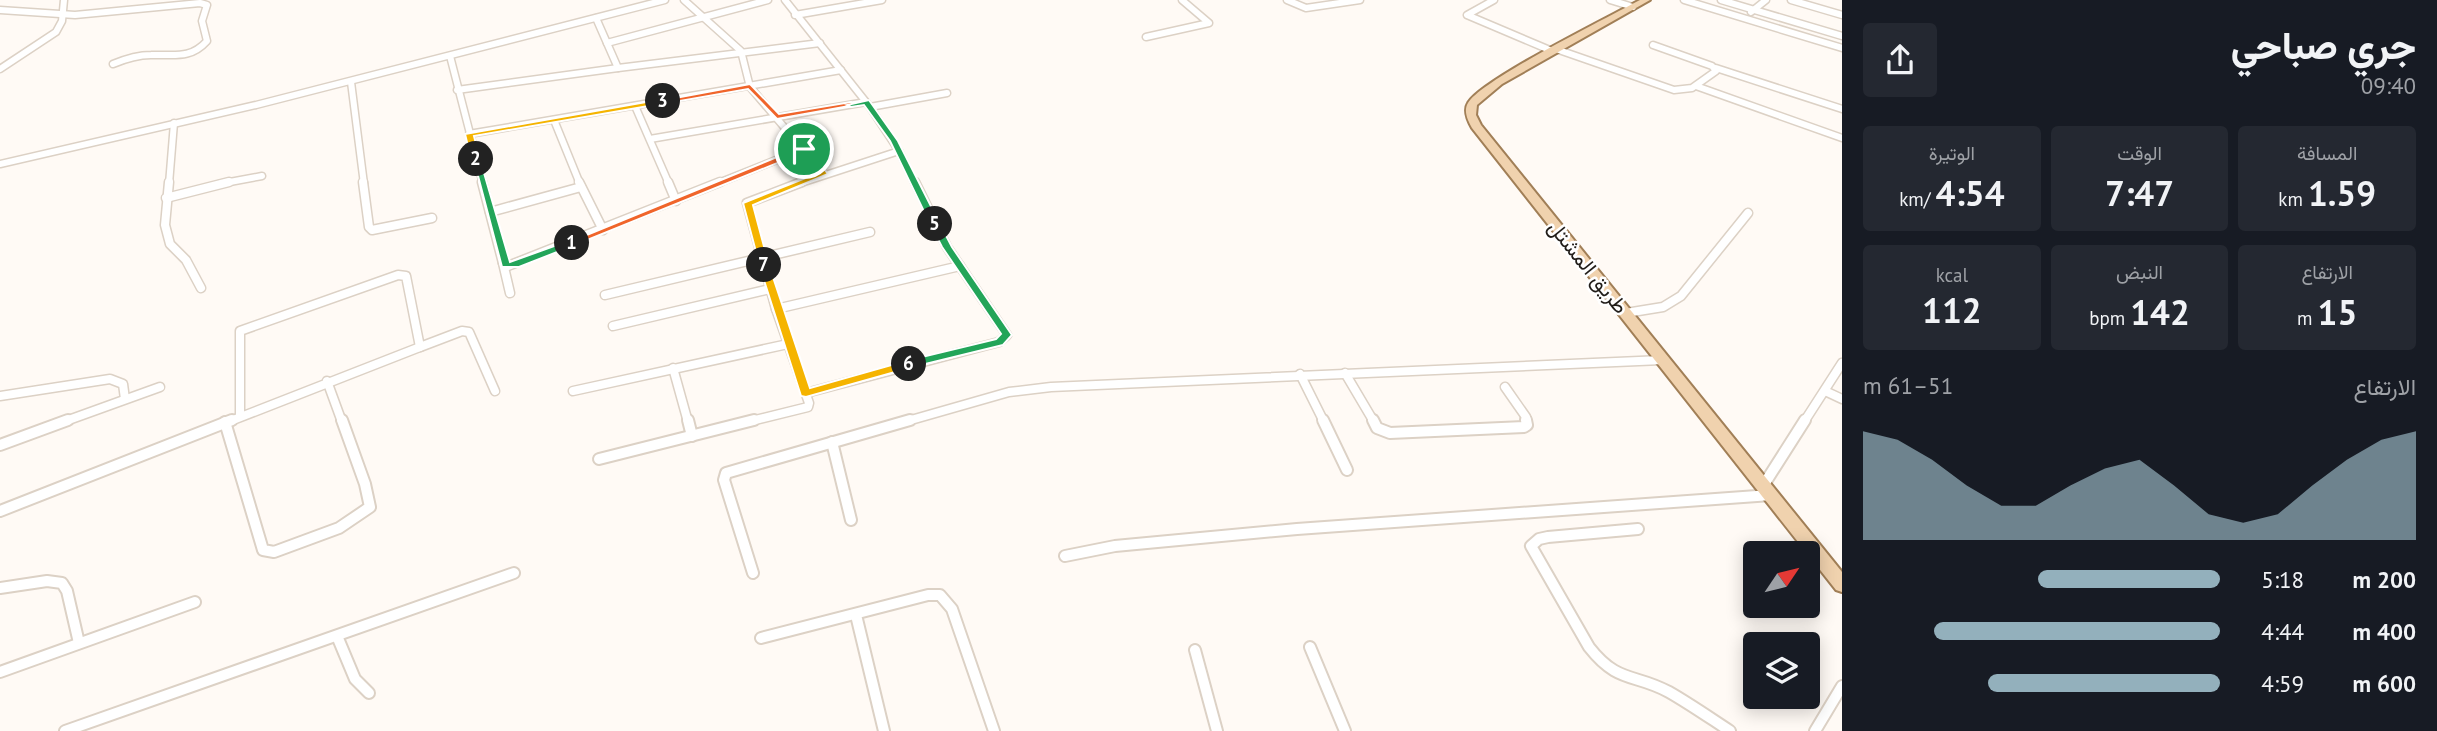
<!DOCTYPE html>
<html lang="ar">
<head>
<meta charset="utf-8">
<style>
	body { margin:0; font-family:"PT Sans",Vazirmatn,sans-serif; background:#242831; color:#f1f3f6; direction:rtl; height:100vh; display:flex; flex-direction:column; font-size:26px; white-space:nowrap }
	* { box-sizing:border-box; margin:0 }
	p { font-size:23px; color:#9ea1a6 }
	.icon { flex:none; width:38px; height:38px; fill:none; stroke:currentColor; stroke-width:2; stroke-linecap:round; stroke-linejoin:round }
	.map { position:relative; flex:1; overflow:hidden; direction:ltr }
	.sheet { display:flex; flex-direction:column; background:#171b24; width:595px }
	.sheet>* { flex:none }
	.needle { width:46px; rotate:55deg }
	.controls { position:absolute; left:1743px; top:541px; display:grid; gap:14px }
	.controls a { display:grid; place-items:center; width:77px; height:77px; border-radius:7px; background:#171b24; box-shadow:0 4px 18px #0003; font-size:35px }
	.pin { position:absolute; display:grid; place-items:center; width:60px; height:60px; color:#fff; margin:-30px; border:4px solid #fff; border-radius:50%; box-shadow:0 2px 7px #0007 }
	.km { position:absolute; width:35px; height:35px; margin:-18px; border-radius:50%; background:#222; color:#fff; font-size:19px; line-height:35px; text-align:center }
	.round { display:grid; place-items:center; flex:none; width:74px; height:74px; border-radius:7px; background:#242831 }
	.head { display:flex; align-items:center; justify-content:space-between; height:119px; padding:0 21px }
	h1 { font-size:38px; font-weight:800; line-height:52px }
	.stats { display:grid; grid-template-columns:repeat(3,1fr); gap:10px; height:119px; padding:7px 21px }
	.stats div { display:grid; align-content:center; border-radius:7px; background:#242831; text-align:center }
	.stats b { font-size:35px; font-weight:800 }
	.stats small { font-size:19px; font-weight:400 }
	.stats p { font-size:19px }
	.chart { height:196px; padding:14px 21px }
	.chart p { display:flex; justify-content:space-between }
	.chart svg { width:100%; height:126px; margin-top:7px; fill:#93b0bc; opacity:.7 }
	ul { padding:0 21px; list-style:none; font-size:23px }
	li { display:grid; grid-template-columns:112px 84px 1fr; align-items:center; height:52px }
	li i { height:18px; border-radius:9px; background:#93b0bc }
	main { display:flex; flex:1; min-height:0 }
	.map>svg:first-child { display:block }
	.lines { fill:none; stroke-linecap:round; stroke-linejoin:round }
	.minor-far2-casing { stroke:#dcd1c5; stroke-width:9 }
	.minor-far1-casing { stroke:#dcd1c5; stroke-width:11 }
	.minor-casing { stroke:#dcd1c5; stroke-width:14 }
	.primary-casing { stroke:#a17f57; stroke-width:4 }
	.minor-far2 { stroke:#fff; stroke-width:6 }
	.minor-far1 { stroke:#fff; stroke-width:8 }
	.minor { stroke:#fff; stroke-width:10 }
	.primary { fill:#f0d2ae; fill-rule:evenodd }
	.split-1 { fill:#f0652b; stroke:#fff; stroke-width:2 }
	.split-2 { fill:#22a559; stroke:#fff; stroke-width:2 }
	.split-3 { fill:#f5b400; stroke:#fff; stroke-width:2 }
	.split-4 { fill:#f0652b; stroke:#fff; stroke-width:2 }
	.split-5 { fill:#22a559; stroke:#fff; stroke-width:2 }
	.split-6 { fill:#22a559; stroke:#fff; stroke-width:2 }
	.split-7 { fill:#f5b400; stroke:#fff; stroke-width:2 }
	.split-8 { fill:#f5b400; stroke:#fff; stroke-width:2 }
	.labels { text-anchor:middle; stroke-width:5; stroke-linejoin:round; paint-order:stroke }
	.street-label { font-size:21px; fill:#211d19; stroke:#fff }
</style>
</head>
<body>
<main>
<section class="sheet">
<div class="head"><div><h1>جري صباحي</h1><p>09:40</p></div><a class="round"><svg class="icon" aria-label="share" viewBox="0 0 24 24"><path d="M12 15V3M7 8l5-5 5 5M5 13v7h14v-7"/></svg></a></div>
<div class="stats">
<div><p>المسافة</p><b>1.59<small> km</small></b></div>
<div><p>الوقت</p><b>7:47</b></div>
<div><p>الوتيرة</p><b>4:54<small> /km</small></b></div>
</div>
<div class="stats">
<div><p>الارتفاع</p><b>15<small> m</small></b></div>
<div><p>النبض</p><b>142<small> bpm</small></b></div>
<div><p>kcal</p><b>112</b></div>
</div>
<div class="chart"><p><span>الارتفاع</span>51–61 m</p>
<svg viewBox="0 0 160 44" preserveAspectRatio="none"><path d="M0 44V6L10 9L20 16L30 25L40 32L50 32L60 25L70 19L80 16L90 25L100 35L110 38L120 35L130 25L140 16L150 9L160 6V44z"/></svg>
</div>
<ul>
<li><b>200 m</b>5:18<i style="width:51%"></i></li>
<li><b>400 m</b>4:44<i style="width:80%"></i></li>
<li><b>600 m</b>4:59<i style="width:65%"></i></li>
</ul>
</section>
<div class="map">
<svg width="1842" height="731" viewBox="0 0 1842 731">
	<rect width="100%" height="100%" fill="#fffaf5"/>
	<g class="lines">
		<g class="minor-far2-casing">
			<g id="minor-far2">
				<polyline points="684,0 741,51 750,87 824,174"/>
				<polyline points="785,0 870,107 899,151 798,184"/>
				<polyline points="1287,0 1306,8 1360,0"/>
				<polyline points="1494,0 1467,15 1552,51"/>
				<polyline points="1610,0 1633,7"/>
				<polyline points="1684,0 1842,48"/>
				<polyline points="1721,0 1842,36"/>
				<polyline points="1791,0 1842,15"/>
				<path d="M0,10L75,15L200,3L207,5L202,21L207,41C190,60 173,54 151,55C138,55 125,59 113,64"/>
				<polyline points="1751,12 1766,0"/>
				<polyline points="795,15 882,0"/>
				<polyline points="596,18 618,68 820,43"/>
				<polyline points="1146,37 1209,23 1182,0"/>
				<polyline points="607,43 768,0"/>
				<polyline points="1556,49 1674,90 1692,88 1716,71 1712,66 1653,45"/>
				<polyline points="450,56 483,184"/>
				<polyline points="1716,68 1842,109"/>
				<polyline points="0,69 56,32 62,21 64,0"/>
				<polyline points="351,82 364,184"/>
				<polyline points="1696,86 1842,138"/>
				<polyline points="457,90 618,68"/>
				<polyline points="635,106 669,184"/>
				<polyline points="870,107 947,93"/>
				<polyline points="554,120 580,184"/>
				<polyline points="469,134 841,70"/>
				<polyline points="650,139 866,102"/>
				<polyline points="899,151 915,184"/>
				<polyline points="0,164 256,105 665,0"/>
				<polyline points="169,184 174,123"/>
				<polyline points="219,184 262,176"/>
				<polyline points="716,184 804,149"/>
			</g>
		</g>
		<g class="minor-far1-casing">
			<g id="minor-far1">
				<polyline points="169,182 165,225 170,244 186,260 201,288"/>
				<polyline points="363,182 369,227 372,230 432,218"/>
				<polyline points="482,182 503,263 508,266 720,182"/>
				<polyline points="579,182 603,230"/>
				<polyline points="668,182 676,201"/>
				<polyline points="166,198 229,182"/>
				<polyline points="490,212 581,187"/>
				<polyline points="503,263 510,293"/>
				<polyline points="605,295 870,232"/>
				<polyline points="776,309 960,266"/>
				<polyline points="1626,313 1663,307 1681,296 1748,213"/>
				<polyline points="613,326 770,289"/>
				<polyline points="420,347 462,331 469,332 495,391"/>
				<polyline points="673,368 688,422"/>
				<polyline points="1345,373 1374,422"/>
				<polyline points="1300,374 1324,422"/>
				<polyline points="327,381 342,422"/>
				<polyline points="1505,387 1526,417 1527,422"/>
				<polyline points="573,391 788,344"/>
				<polyline points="1825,391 1842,399"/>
				<polyline points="806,393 999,342 1007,335 947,247 915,182"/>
				<polyline points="0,396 110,379 123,384 125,399"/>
				<polyline points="63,422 160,387"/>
				<polyline points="228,422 420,347 406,276 398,275 240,331 240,416"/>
				<polyline points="747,422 808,407 809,403 776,309 747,203 802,182"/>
				<polyline points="904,422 1009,392 1051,387 1662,360"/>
				<polyline points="1804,422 1842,363"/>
			</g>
		</g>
		<g class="minor-casing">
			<g id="minor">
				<polyline points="688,420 692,436"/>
				<polyline points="1323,420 1347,470"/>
				<polyline points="1373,420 1377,428 1390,433 1524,427 1527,425 1526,420"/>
				<polyline points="225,422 263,550 274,552 339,528 370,507 365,484 342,420"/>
				<polyline points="832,442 851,520"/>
				<polyline points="0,445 68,420"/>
				<polyline points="599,459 754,420"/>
				<polyline points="1763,486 1805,420"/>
				<polyline points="0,511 232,420"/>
				<path d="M1638,529L1548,537L1539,539L1531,546L1589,647C1618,684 1634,673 1669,692C1690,704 1710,718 1730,731"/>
				<polyline points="1065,556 1115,546 1297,529 1771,495"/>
				<polyline points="753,573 724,480 726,473 910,420"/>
				<polyline points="0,588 47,581 62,583 67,591 79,643"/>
				<polyline points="856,615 884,731"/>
				<polyline points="337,636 355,679 369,693"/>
				<polyline points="761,638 928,595 940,595 952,609 994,731"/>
				<polyline points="1310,647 1345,731"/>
				<polyline points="1195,650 1217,731"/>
				<polyline points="0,672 195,602"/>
				<polyline points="65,731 514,573"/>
				<polyline points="1815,731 1842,686"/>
			</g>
		</g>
		<g class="primary-casing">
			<path id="primary" d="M1640,0H1650L1502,84L1477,105L1476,115L1481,125L1842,572V592L1836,590L1472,128C1468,121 1463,111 1468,103C1481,80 1609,17 1640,0Z"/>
		</g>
		<use href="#minor-far2" class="minor-far2"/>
		<use href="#minor-far1" class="minor-far1"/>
		<use href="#minor" class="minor"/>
		<use href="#primary" class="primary"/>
	</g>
	<polygon class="split-1" points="804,146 808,149 807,151 575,245 567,243"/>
	<polygon class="split-2" points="473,157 480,159 510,262 568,241 575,241 575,245 519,267 502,267"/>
	<polygon class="split-3" points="663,99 666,103 474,136 480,159 476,161 471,159 465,134"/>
	<polygon class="split-4" points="750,84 779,114 851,102 855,105 777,119 748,89 663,104 659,101"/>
	<polygon class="split-5" points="869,100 898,141 940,224 939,226 930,224 890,141 864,105 851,107 847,105"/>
	<polygon class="split-6" points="935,221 940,224 952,247 1012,335 1003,345 909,368 904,364 905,361 996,339 1001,334 942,247 930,224"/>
	<polygon class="split-7" points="764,262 769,265 810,388 909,360 915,364 913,367 806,397 801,396 759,265"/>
	<polygon class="split-8" points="801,147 807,147 828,174 753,205 769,265 760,267 743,203 818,173 799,149"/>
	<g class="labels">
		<g class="street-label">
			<text transform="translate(1588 267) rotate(51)" y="7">طريق المشتل</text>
		</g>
	</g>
</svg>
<div class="controls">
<a><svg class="needle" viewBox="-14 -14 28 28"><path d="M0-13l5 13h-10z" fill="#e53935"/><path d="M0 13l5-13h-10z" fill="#9ea1a6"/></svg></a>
<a><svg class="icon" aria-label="layers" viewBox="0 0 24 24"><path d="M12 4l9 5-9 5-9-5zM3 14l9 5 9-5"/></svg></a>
</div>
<div class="pin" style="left:804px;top:149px;background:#1e9e55"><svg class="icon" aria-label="arrive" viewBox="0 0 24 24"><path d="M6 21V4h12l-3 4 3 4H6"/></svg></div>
<b class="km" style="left:572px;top:243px">1</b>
<b class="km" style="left:476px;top:159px">2</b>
<b class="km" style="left:663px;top:101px">3</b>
<b class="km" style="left:935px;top:224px">5</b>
<b class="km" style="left:909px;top:364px">6</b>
<b class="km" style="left:764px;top:265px">7</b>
</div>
</main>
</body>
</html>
